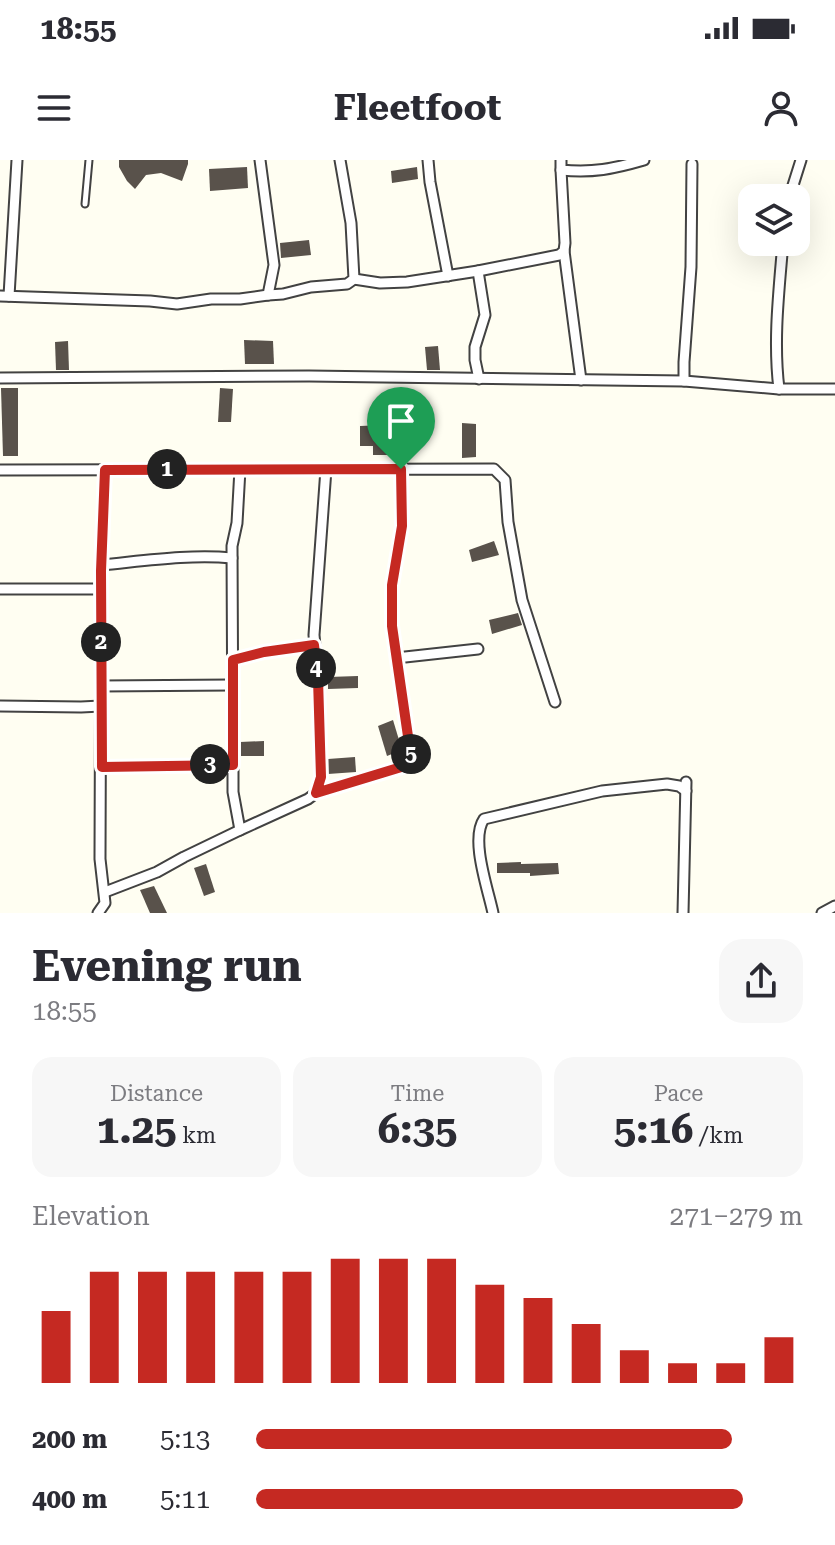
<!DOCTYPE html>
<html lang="en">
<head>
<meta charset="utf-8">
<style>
	body { margin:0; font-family:"Roboto Serif",serif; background:#f7f7f7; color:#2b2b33; height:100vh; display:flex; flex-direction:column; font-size:30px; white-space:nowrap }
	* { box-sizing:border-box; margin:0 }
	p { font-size:26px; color:#7c7c81 }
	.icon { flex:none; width:44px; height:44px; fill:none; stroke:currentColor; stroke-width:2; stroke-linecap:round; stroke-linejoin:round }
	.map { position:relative; height:753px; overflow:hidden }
	.panel { display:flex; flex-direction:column; background:#fff; flex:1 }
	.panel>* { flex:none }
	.controls { position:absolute; left:738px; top:24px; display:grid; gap:16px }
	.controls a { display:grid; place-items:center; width:72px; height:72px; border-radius:16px; background:#fff; box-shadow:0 8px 32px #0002; font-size:40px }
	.pin { position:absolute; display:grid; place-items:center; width:68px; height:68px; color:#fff; margin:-82px -34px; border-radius:50% 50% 50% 0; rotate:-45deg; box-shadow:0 0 8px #0007 }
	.pin .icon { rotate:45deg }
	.km { position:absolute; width:40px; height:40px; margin:-20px; border-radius:50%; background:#222; color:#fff; font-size:22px; line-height:40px; text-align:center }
	.round { display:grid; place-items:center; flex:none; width:84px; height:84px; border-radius:24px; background:#f7f7f7 }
	.headline { display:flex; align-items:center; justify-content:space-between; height:136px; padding:0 32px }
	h1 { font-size:44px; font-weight:700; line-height:60px }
	.stats { display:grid; grid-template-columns:repeat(3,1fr); gap:12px; height:136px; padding:8px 32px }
	.stats div { display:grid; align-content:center; border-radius:20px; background:#f7f7f7; text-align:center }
	.stats b { font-size:40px; font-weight:700 }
	.stats small { font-size:22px; font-weight:400 }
	.stats p { font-size:22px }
	.chart { height:224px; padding:16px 32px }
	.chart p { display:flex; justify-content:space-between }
	.chart svg { width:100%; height:144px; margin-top:8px; stroke:#c52922; stroke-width:6 }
	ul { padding:0 32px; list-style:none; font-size:26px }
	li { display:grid; grid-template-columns:128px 96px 1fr; align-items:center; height:60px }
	li i { height:20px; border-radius:10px; background:#c52922 }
	.status { display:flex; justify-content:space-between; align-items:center; height:56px; padding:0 40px; background:#fff; direction:ltr }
	.status svg { height:22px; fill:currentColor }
	header { display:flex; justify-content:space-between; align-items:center; height:104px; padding:0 32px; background:#fff; font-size:36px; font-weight:700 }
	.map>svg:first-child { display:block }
	.building { fill:#59524b }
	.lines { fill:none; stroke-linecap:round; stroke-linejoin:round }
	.service-casing { stroke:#424242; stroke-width:9 }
	.minor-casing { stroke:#424242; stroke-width:13 }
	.service { stroke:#fff; stroke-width:5 }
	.minor { stroke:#fff; stroke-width:9 }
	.route-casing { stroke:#fff; stroke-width:16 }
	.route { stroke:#c52922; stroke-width:10 }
</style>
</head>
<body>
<div class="status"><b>18:55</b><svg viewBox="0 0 49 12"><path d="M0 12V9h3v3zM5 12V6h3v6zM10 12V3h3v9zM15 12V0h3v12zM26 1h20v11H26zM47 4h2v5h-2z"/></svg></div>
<header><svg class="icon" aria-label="menu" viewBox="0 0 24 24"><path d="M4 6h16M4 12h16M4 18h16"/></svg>Fleetfoot<svg class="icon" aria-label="person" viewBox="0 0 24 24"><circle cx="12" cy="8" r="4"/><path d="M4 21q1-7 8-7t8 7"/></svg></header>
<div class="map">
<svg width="835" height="753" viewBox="0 0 835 753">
	<rect width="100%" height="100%" fill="#fffef2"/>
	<g class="building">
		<polygon points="119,0 188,0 188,4 182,21 161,13 146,15 135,29 127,21 119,7"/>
		<polygon points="247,7 248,28 210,31 209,9"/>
		<polygon points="417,7 418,19 392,23 391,11"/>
		<polygon points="309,80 311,95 281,98 280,83"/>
		<polygon points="244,180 273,181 274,204 245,204"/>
		<polygon points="68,181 69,210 56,210 55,182"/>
		<polygon points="438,186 440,210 427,210 425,187"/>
		<polygon points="1,228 18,228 18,296 3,296"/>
		<polygon points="220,228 233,229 231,262 218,262"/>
		<polygon points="462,263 476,264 476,297 462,298"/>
		<polygon points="385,265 386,271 407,272 406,295 373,295 373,286 360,286 360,266"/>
		<polygon points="494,381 499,395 472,402 469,390"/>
		<polygon points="518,453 522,465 492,474 489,460"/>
		<polygon points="358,516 358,528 328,529 328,517"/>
		<polygon points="393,560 402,590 387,596 378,566"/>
		<polygon points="264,581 264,596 240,596 240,582"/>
		<polygon points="355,597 356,612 328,614 328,599"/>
		<polygon points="521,702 521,704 558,703 559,714 530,716 530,713 497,713 497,703"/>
		<polygon points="206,704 215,732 204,736 194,708"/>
		<polygon points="154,726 167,753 150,753 140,730"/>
	</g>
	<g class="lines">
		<g class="service-casing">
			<polyline id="service" points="85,44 89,0"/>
		</g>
		<g class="minor-casing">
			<g id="minor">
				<polyline points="428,0 430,22 448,116"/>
				<path d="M561,0V10C593,13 613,9 644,0"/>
				<polyline points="789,38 801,0"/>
				<polyline points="564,91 581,220"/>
				<polyline points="478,111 485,155 475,187 475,200 479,219"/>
				<polyline points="354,119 380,123 407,122 478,111 559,95 564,91 565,83 561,10"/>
				<polyline points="268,135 283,134 311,127 347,124 354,119 351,63 340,0"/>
				<polyline points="0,136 150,141 177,144 211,139 240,139 268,135 274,105 260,0"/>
				<polyline points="9,136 17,0"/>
				<polyline points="0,218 309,216 684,221 779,229 835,229"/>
				<polyline points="684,221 684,202 691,107 692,4"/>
				<path d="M779,229C773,180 779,131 783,82"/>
				<polyline points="0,310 494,309 505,320 508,362 522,440 555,542"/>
				<path d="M101,405C144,401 189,394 232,398"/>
				<polyline points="0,429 101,429"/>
				<polyline points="396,498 478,489"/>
				<polyline points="233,500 264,492 314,485"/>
				<polyline points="101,526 232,525"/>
				<polyline points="0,546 81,547 101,546"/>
				<polyline points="233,605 232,386 237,363 240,309"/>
				<polyline points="102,607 233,605 233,632 240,670 308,639 316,633 321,617 318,519 314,475 326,309"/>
				<polyline points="316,633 408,605 411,601 392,466 392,425 402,366 401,309"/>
				<polyline points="105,732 157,712 184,697 240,670"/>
				<polyline points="98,753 105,743 100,699 101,411 105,310"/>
				<path d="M493,753C488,729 470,679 484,659L602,631L667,624L679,626L686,631"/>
				<polyline points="683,753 686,622"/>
				<polyline points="822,753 835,746"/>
			</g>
		</g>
		<use href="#service" class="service"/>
		<use href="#minor" class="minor"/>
	</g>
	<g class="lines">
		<g class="route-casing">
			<polygon id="route" points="401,309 402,366 392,425 392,466 411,597 411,601 408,605 316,633 321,617 318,519 314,485 264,492 233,500 233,605 102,607 101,411 105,310"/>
		</g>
		<use href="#route" class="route"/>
	</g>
</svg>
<div class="controls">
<a><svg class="icon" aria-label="layers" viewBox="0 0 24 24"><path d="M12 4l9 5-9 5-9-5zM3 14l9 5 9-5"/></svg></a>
</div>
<div class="pin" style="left:401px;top:309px;background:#1e9e55"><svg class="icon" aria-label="arrive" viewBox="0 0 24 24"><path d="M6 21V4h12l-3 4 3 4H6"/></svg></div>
<b class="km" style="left:167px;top:309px">1</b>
<b class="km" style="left:101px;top:482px">2</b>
<b class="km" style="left:210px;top:604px">3</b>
<b class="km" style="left:316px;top:508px">4</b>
<b class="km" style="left:411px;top:594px">5</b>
</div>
<section class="panel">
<div class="headline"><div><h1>Evening run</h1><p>18:55</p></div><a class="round"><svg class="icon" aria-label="share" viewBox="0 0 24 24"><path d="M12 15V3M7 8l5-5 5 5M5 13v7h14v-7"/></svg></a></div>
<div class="stats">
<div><p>Distance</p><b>1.25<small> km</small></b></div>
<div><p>Time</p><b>6:35</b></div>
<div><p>Pace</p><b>5:16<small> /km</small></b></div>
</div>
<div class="chart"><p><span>Elevation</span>271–279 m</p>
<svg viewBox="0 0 160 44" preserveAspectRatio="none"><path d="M5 44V22M15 44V10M25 44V10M35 44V10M45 44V10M55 44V10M65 44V6M75 44V6M85 44V6M95 44V14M105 44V18M115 44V26M125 44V34M135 44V38M145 44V38M155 44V30"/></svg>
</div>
<ul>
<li><b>200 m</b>5:13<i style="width:87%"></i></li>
<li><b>400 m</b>5:11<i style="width:89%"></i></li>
</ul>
</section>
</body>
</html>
